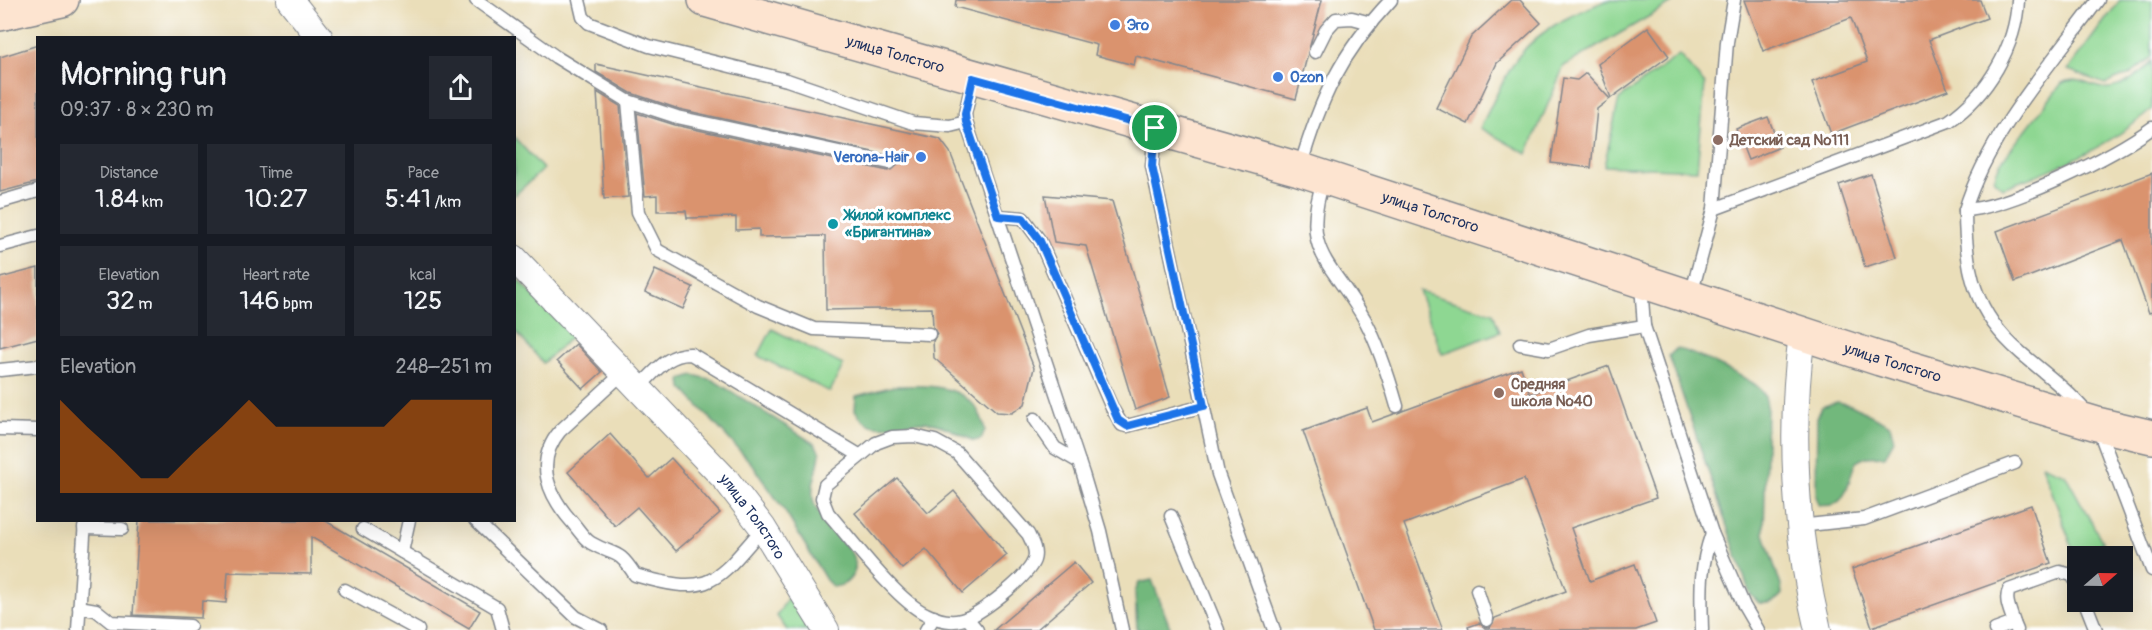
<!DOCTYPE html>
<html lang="en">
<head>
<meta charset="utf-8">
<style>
	body { margin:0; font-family:Pangolin,sans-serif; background:#242831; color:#f1f3f6; height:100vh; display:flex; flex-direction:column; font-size:22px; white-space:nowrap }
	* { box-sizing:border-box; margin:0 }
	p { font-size:20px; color:#9ea1a6 }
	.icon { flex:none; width:33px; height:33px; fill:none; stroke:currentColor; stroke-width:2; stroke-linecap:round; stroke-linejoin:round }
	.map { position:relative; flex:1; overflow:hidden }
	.sheet { position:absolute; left:36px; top:36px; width:480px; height:486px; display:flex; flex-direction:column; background:#171b24; border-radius:0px; box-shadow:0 6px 24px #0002 }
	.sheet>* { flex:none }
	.needle { width:39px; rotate:70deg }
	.tools { position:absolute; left:2067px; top:546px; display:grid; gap:12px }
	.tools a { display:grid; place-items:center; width:66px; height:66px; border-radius:0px; background:#171b24; box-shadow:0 6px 24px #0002; font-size:30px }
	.pin { position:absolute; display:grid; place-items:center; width:51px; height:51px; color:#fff; margin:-26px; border:3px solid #fff; border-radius:50%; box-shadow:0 2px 6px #0007 }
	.round { display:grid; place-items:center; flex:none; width:63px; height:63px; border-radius:0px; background:#242831 }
	.head { display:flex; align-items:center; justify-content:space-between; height:102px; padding:0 24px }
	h1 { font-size:33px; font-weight:600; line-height:45px }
	.stats { display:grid; grid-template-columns:repeat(3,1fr); gap:9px; height:102px; padding:6px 24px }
	.stats div { display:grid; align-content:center; border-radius:0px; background:#242831; text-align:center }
	.stats b { font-size:26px; font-weight:600 }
	.stats small { font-size:16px; font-weight:400 }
	.stats p { font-size:16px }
	.chart { height:168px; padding:12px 24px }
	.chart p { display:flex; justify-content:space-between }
	.chart svg { width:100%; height:108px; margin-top:6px; fill:#b45309; opacity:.7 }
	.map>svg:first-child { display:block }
	.green { fill:#8ed792; stroke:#548378; stroke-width:1.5 }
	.forest { fill:#72b87c; stroke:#46746d; stroke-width:1.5 }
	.building { fill:#da936e }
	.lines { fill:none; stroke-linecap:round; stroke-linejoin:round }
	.lane-casing { stroke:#82868c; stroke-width:15 }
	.street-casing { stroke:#82868c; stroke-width:28 }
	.secondary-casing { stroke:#82868c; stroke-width:36 }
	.lane { stroke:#fff; stroke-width:12 }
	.street { stroke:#fff; stroke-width:26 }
	.secondary { stroke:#fde4d0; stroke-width:33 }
	.route-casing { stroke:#fff; stroke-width:12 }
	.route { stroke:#1a73e8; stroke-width:8 }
	.shop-dot { fill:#3f7fe0; stroke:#fff; stroke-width:2 }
	.education-dot { fill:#8d6e63; stroke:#fff; stroke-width:2 }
	.culture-dot { fill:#0f9aa8; stroke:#fff; stroke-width:2 }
	.labels { text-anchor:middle; stroke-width:6; stroke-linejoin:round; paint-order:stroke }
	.shop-label { font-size:15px; font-weight:bold; fill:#366cbe; stroke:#fff; text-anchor:start }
	.street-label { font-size:15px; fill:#1b2f5e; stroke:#fff }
	.education-label { font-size:15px; font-weight:bold; fill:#785e54; stroke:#fff; text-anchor:start }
	.culture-label { font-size:15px; font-weight:bold; fill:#0d838f; stroke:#fff; text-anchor:start }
</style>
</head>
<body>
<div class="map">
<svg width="2152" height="630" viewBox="0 0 2152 630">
	<rect width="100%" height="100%" fill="#fff"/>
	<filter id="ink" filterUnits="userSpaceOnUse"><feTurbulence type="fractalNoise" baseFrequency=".0167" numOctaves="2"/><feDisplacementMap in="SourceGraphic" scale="12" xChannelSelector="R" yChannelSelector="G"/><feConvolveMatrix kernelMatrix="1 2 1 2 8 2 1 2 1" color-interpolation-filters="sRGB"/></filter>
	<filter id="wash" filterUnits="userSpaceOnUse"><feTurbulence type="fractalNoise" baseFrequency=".008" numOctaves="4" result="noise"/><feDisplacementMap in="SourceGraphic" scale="24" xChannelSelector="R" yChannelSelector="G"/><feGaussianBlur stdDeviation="1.35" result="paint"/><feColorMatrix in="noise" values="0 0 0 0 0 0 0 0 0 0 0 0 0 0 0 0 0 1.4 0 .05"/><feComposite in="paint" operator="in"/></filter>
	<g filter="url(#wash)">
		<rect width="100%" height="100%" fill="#eadeb9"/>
		<g class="green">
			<path d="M1608,0H1670L1672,3L1564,66L1527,154L1480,128C1492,105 1503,78 1518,57C1540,28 1575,13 1608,0Z"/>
			<polygon points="2120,0 2152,0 2152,57 2130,74 2105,84 2068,70"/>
			<polygon points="1679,55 1705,84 1697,170 1604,166 1619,99"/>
			<path d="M2152,61V109C2111,146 2054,170 2002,188L1994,179L2000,163L2062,83C2076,75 2088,86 2103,88C2122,90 2140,74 2152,61Z"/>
			<polygon points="514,137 543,169 515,195 514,195"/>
			<polygon points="515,276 572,336 543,363 515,331"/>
			<polygon points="1419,291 1493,313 1500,332 1442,354"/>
			<polygon points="772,329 843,365 830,392 758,356"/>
			<polygon points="2042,465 2065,474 2103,543 2074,552"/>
			<polygon points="790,593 811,630 787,630 777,616"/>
		</g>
		<g class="forest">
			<path d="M1676,349C1687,349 1747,378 1757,386C1764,391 1766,398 1767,406L1764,534L1781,586L1782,594C1775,603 1769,604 1759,603L1750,594L1669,356Z"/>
			<path d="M693,375L713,380L815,444L820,453C819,470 809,485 814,503C820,524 868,554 852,576C847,584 841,586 833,587L826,580L786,513L752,464L682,388L681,379Z"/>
			<path d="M894,386C931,385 976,383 985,430L981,439L974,441C958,434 944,424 926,422C897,420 872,440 855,410L856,396Z"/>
			<path d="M1837,402L1851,405L1890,425L1894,440L1885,456L1865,457L1856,462C1846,483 1849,510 1819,505L1816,496L1817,416L1821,407Z"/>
			<polygon points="1152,580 1171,630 1137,630 1135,592 1139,583"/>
		</g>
		<g id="blocks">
			<g class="building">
				<polygon points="956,0 1322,0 1296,99 1136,56 1134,65 1095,55 1097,45 955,7"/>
				<polygon points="1511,0 1520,0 1541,23 1497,63 1468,124 1436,108 1471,37"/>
				<polygon points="1744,0 1980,0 1987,18 1929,40 1948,90 1831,134 1812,82 1867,62 1851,18 1763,51"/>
				<polygon points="1648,27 1669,56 1611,98 1598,64"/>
				<polygon points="38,45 38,182 0,192 0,57"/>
				<polygon points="596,64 940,139 950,152 1034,368 1025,404 1012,413 997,412 934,358 933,341 937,334 933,327 932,308 826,310 825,236 759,237 759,229 736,230 736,217 687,218 686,211 657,211 657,195 645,196 637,113 675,125 888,171 898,165 895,157 679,109 631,93 596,72"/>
				<polygon points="1586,73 1610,99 1597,109 1591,168 1551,163 1563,78 1577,80"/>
				<polygon points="597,92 620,106 628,197 604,199"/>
				<polygon points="1768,117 1780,147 1748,160 1736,129"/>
				<polygon points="2152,173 2152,312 2149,313 2123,240 2015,282 1997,231"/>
				<polygon points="1871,174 1897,257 1865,267 1839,185"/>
				<polygon points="1045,195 1112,201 1170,397 1135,410 1086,246 1054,242"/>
				<polygon points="38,268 38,338 0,348 0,278"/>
				<polygon points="655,270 693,287 683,309 645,292"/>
				<polygon points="576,344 602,372 583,389 557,361"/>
				<polygon points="1609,366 1656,498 1571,528 1590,581 1635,564 1656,623 1636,630 1469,630 1468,627 1479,623 1485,628 1490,628 1495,618 1566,591 1524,479 1404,524 1443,630 1374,630 1303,431 1367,408 1372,422 1521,368 1530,394"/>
				<polygon points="610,434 649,478 671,458 720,513 676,551 637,507 615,526 568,472"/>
				<polygon points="897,478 928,513 954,491 1007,555 963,593 926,549 902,569 855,513"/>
				<polygon points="2031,505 2051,563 1872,627 1852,569"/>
				<polygon points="139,520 324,520 480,611 469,629 311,537 311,574 228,572 226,603 202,601 201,618 133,615"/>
				<polygon points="1074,562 1091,583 1036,630 994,630"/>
			</g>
		</g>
	</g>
	<g filter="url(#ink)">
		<use href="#blocks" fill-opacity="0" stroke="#82868c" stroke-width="1.5"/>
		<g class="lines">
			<g class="lane-casing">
				<g id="lane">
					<polyline points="476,0 556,57 628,101 677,117 890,163"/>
					<polyline points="579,0 583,17 589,23 649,46 787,80 913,123 950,126 966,122"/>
					<polyline points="1315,52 1326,30 1336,19 1352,18 1371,23"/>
					<polyline points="973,79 965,114 966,122 1083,474 1100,531 1122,630"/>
					<polyline points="628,101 638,212 657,250 758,306 814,329 929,334"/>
					<polyline points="1155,129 1152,166 1218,474 1274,630"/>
					<path d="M1300,168C1320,99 1341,53 1391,0"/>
					<path d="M1324,178C1299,253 1332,261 1365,320C1379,346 1389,378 1397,406"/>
					<polyline points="0,202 38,191"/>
					<path d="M1714,209L1949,121C1987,95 2016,47 2018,0"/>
					<path d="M1965,210C1988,134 2051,64 2098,0"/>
					<polyline points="998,216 1023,218 1040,241 1112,408 1122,425 1127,426 1204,406"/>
					<polyline points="0,246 38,236"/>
					<polyline points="1691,295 1714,209 1727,42 1734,0"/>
					<polyline points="1644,326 1712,533"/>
					<polyline points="1520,344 1549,349 1589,335 1644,326 1641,284"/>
					<polyline points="0,370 38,366"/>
					<path d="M624,372L560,431C534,462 548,495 572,522C578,529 584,539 591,543C615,557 617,547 635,575C711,597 714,584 763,528"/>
					<path d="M639,387C655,372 668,353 691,354L859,455"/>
					<path d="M2086,412C2067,389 2043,372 2021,353C1974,313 1965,269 1965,210C2011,207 2114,156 2152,128"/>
					<polyline points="1035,419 1055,448 1079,462"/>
					<polyline points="2098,428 2152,570"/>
					<polyline points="0,429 38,430"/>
					<path d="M914,436L935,441L957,453L1028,534C1032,542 1037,551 1034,560C1028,577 979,616 961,620C950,623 936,619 926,614C897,601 851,539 828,513L822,498L825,485L876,443L892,437Z"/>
					<polyline points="1171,516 1218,630"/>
					<polyline points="475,520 576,617 601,630"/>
					<polyline points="1799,526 1864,519 2015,463"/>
					<polyline points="84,528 122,529"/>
					<polyline points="363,529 497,608 503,630"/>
					<polyline points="402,552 409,520"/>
					<polyline points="345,590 418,630"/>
					<polyline points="1477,590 1487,620"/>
					<polyline points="2085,602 2096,630"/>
					<polyline points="79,607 96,610 111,622 190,626"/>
					<polyline points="967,618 977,630"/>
					<path d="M2014,623C2011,612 2004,600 2009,590L2060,572L2072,575L2078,585"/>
					<polyline points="78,630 85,520"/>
					<polyline points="926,630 934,617"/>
					<path d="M1702,630C1701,591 1699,570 1712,533L1744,606L1758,630"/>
					<polyline points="1995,630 2014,623 2017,630"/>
				</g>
			</g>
			<g class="street-casing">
				<g id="street">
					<polyline points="290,0 320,38"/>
					<path id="s1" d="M514,258L727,481L763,528L826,630"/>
					<path d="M1802,334C1789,431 1795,535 1818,630"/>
				</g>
			</g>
			<g class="secondary-casing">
				<g id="secondary">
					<path id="s2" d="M705,0L1299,169L1880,359L2097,424L2152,437"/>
					<polyline points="0,14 62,0"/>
				</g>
			</g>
			<use href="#lane" class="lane"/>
			<use href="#street" class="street"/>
			<use href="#secondary" class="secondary"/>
		</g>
	</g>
	<g class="lines" filter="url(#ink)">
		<g class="route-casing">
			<polygon id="route" points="973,78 1155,128 1152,166 1204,406 1127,426 1118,420 1040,241 1023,218 998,216 966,122 965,114"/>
		</g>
		<use href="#route" class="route"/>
	</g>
	<g class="shop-dot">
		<circle cx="1115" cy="25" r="6"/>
		<circle cx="1278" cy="77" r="6"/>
		<circle cx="921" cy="157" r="6"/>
	</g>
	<g class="education-dot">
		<circle cx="1718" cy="140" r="6"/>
		<circle cx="1499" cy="393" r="6"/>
	</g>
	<circle class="culture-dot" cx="833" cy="224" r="6"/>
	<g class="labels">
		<g class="shop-label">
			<text x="1127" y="30">Эго</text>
			<text x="1290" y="82">Ozon</text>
			<text x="909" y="162" text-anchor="end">Verona-Hair</text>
		</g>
		<g class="street-label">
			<text dy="5" stroke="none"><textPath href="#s2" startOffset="198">улица Толстого</textPath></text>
			<text dy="5" stroke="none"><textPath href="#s2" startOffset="756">улица Толстого</textPath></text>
			<text dy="5" stroke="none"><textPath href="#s2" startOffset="1242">улица Толстого</textPath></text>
			<text dy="5" stroke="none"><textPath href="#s1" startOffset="352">улица Толстого</textPath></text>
		</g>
		<g class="education-label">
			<text x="1730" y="145">Детский сад №111</text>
			<text x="1511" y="389">Средняя<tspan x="1511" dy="17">школа №40</tspan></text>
		</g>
		<g class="culture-label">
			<text x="845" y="220">Жилой комплекс<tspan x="845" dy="17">«Бригантина»</tspan></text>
		</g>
	</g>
</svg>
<div class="tools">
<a><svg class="needle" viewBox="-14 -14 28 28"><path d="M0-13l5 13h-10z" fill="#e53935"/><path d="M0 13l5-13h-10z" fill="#9ea1a6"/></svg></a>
</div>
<div class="pin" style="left:1155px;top:128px;background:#1e9e55"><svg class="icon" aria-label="arrive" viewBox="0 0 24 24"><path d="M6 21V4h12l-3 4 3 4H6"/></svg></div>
<section class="sheet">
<div class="head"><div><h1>Morning run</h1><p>09:37 · 8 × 230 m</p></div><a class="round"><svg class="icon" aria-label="share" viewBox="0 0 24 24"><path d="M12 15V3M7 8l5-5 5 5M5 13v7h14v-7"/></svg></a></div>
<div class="stats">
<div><p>Distance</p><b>1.84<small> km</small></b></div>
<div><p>Time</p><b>10:27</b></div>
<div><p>Pace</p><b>5:41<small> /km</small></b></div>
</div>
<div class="stats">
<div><p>Elevation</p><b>32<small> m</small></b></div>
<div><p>Heart rate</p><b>146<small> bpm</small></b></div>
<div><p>kcal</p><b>125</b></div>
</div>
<div class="chart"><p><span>Elevation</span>248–251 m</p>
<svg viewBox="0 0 160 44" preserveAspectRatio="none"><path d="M0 44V6L10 17L20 27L30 38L40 38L50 27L60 17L70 6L80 17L90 17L100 17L110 17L120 17L130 6L140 6L150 6L160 6V44z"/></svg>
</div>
</section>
</div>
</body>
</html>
